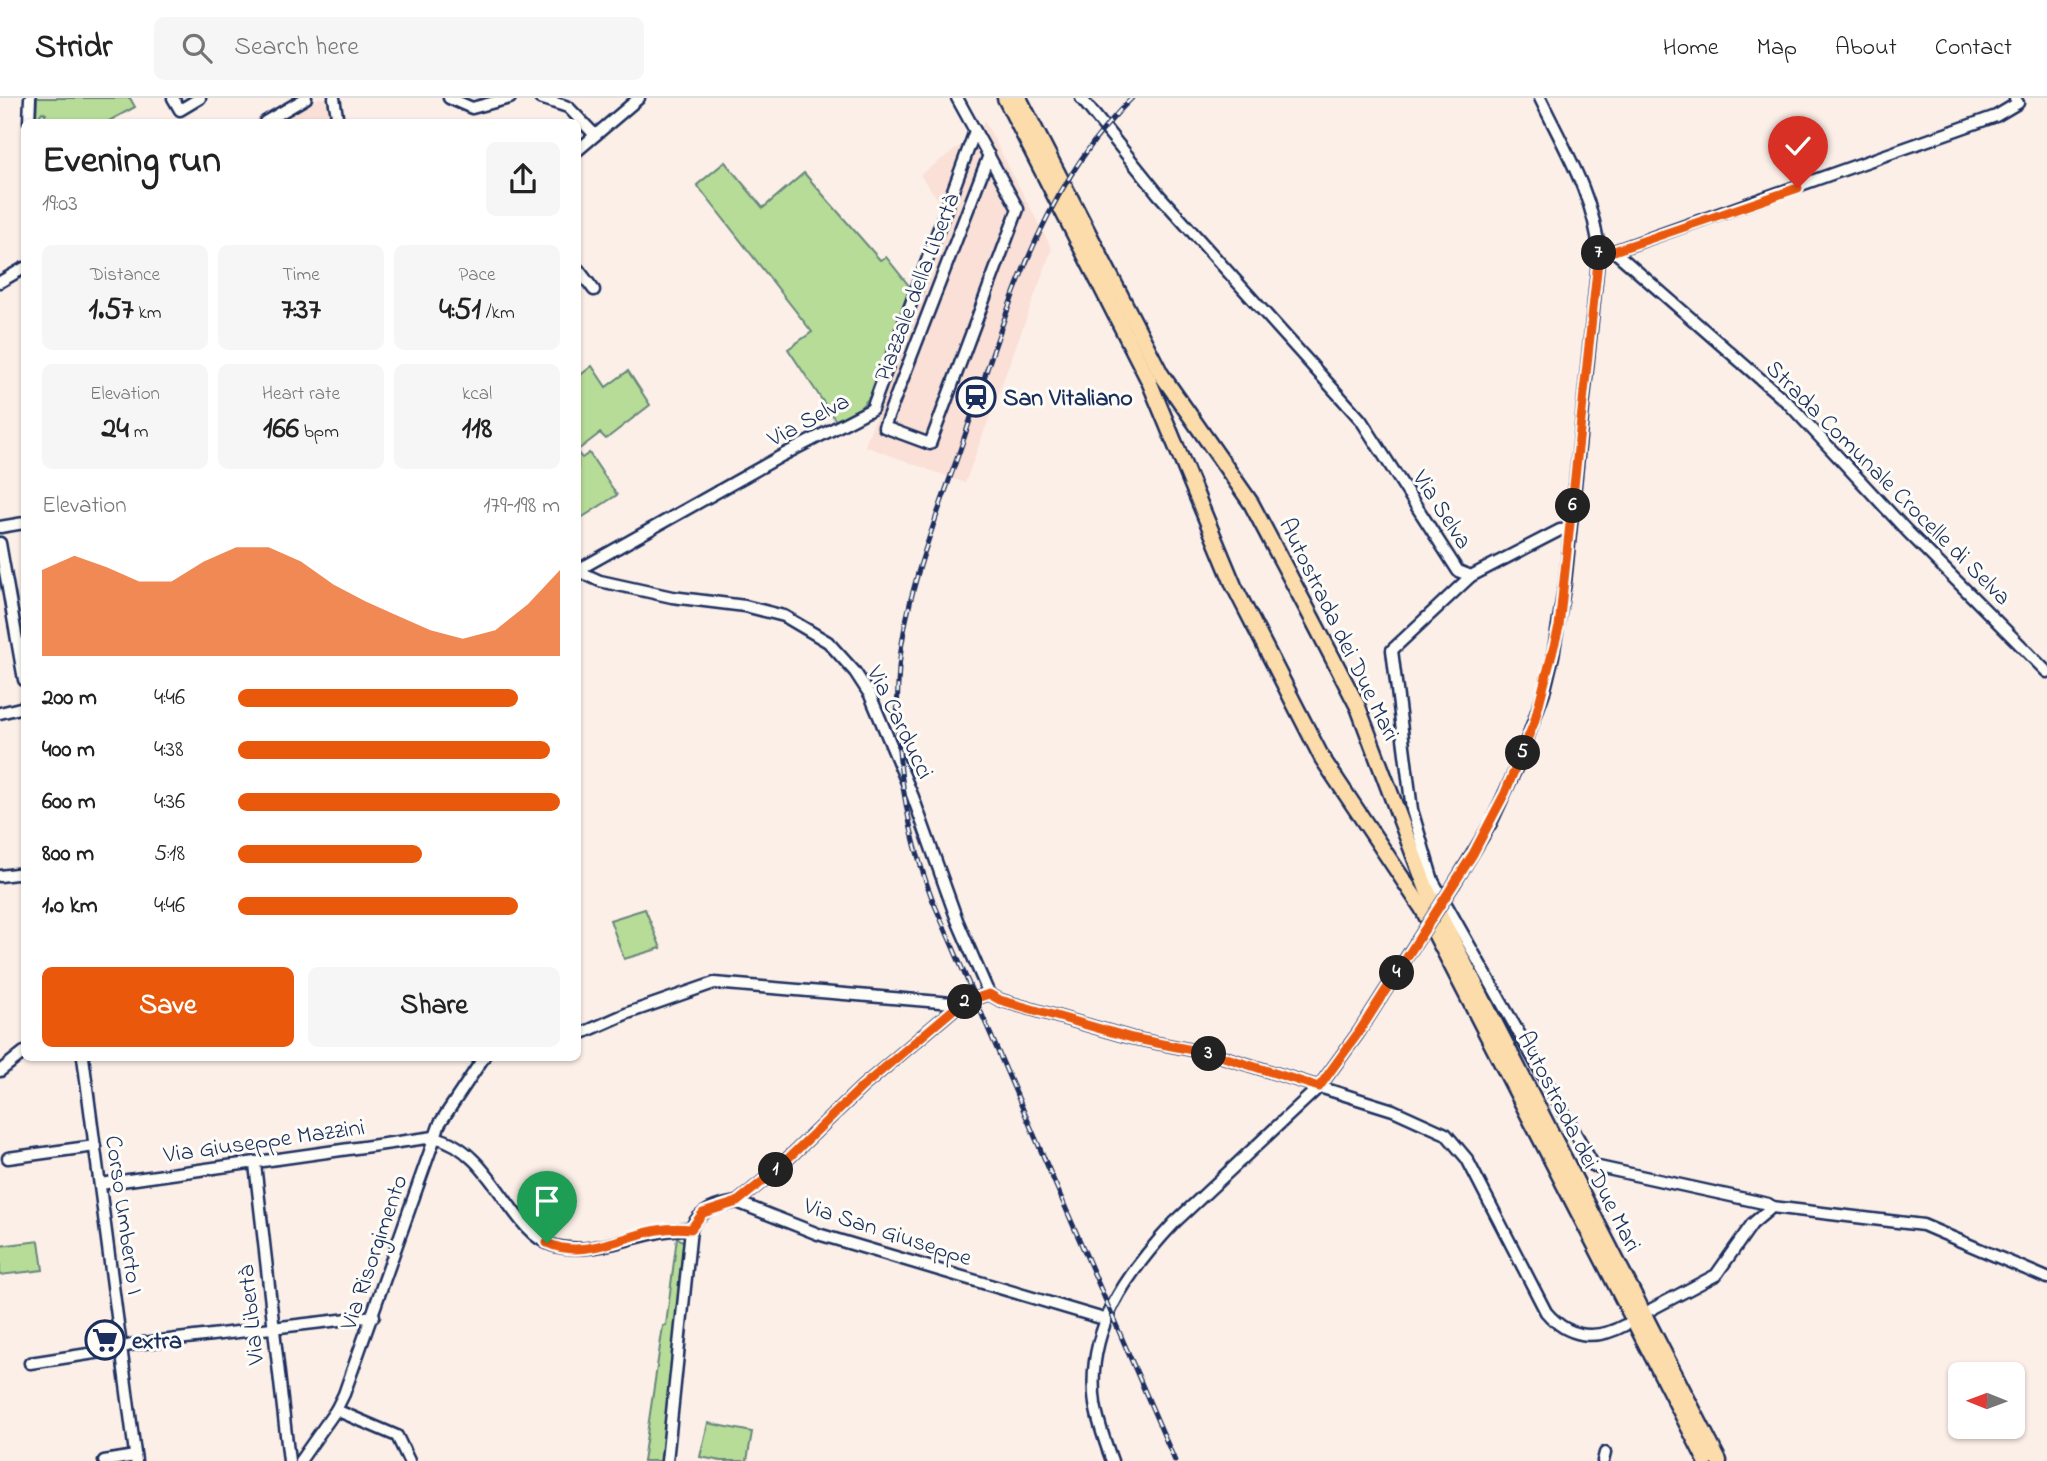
<!DOCTYPE html>
<html lang="en">
<head>
<meta charset="utf-8">
<style>
	body { margin:0; font-family:"Indie Flower",sans-serif; background:#f6f6f6; color:#222; height:100vh; display:flex; flex-direction:column; font-size:26px; white-space:nowrap }
	* { box-sizing:border-box; margin:0 }
	p { font-size:23px; color:#767676 }
	.icon { flex:none; width:38px; height:38px; fill:none; stroke:currentColor; stroke-width:2; stroke-linecap:round; stroke-linejoin:round }
	.map { position:relative; flex:1; overflow:hidden }
	.drawer { position:absolute; left:21px; top:21px; width:560px; height:942px; display:flex; flex-direction:column; background:#fff; border-radius:10px; box-shadow:0 2px 5px #0004 }
	.drawer>* { flex:none }
	.needle { width:46px; rotate:271deg }
	.controls { position:absolute; left:1948px; top:1264px; display:grid; gap:14px }
	.controls a { display:grid; place-items:center; width:77px; height:77px; border-radius:10px; background:#fff; box-shadow:0 2px 5px #0004; font-size:35px }
	.pin { position:absolute; display:grid; place-items:center; width:60px; height:60px; color:#fff; margin:-72px -30px; border-radius:50% 50% 50% 0; rotate:-45deg; box-shadow:0 0 7px #0007 }
	.pin .icon { rotate:45deg }
	.km { position:absolute; width:35px; height:35px; margin:-18px; border-radius:50%; background:#222; color:#fff; font-size:19px; line-height:35px; text-align:center }
	.round { display:grid; place-items:center; flex:none; width:74px; height:74px; border-radius:10px; background:#f6f6f6 }
	.summary { display:flex; align-items:center; justify-content:space-between; height:119px; padding:0 21px }
	h1 { font-size:38px; font-weight:700; line-height:52px }
	.stats { display:grid; grid-template-columns:repeat(3,1fr); gap:10px; height:119px; padding:7px 21px }
	.stats div { display:grid; align-content:center; border-radius:10px; background:#f6f6f6; text-align:center }
	.stats b { font-size:30px; font-weight:700 }
	.stats small { font-size:19px; font-weight:400 }
	.stats p { font-size:19px }
	.chart { height:196px; padding:14px 21px }
	.chart p { display:flex; justify-content:space-between }
	.chart svg { width:100%; height:126px; margin-top:7px; fill:#ea580c; opacity:.7 }
	.button { display:flex; gap:14px; margin-top:auto; padding:14px 21px }
	.button a { flex:1; height:80px; border-radius:10px; background:#ea580c; color:#fff; font-size:28px; font-weight:700; line-height:80px; text-align:center }
	.button a+a { background:#f6f6f6; color:#222 }
	ul { padding:0 21px; list-style:none; font-size:23px }
	li { display:grid; grid-template-columns:112px 84px 1fr; align-items:center; height:52px }
	li i { height:18px; border-radius:9px; background:#ea580c }
	header { display:flex; align-items:center; gap:42px; box-sizing:border-box; height:98px; padding:0 35px; background:#fff; border-bottom:2px solid #e0e0e0 }
	header strong { font-size:33px }
	nav { display:flex; gap:38px; margin-inline-start:auto; font-size:24px }
	.search { width:490px; height:63px; background:#f6f6f6; display:flex; align-items:center; gap:18px; box-sizing:border-box; padding:0 24px; border-radius:10px; color:#767676; font-size:26px }
	.map>svg:first-child { display:block }
	.built { fill:#fae0d6 }
	.green { fill:#b6dc98; stroke:#68867b; stroke-width:2 }
	.lines { fill:none; stroke-linecap:round; stroke-linejoin:round }
	.minor-casing { stroke:#1b2f5e; stroke-width:15 }
	.highway-casing { stroke:#1b2f5e; stroke-width:19 }
	.minor { stroke:#fdfcf7; stroke-width:10 }
	.highway { stroke:#fddcac; stroke-width:14 }
	.rail-casing { stroke:#1b2f5e; stroke-width:5 }
	.rail { stroke:#fdfcf7; stroke-width:2.5; stroke-dasharray:8; stroke-linecap:butt }
	.minor-bridge-casing { stroke:#1b2f5e; stroke-width:15; stroke-linecap:butt }
	.minor-bridge { stroke:#fdfcf7; stroke-width:10 }
	.route-casing { stroke:#fff; stroke-width:14 }
	.route { stroke:#ea580c; stroke-width:9 }
	.labels { text-anchor:middle; stroke-width:6; stroke-linejoin:round; paint-order:stroke }
	.street-label { font-size:24px; fill:#1b2f5e; stroke:#fdfcf7 }
	.poi-label { font-size:24px; font-weight:bold; fill:#1b2f5e; stroke:#fdfcf7; text-anchor:start }
</style>
</head>
<body>
<header>
<strong>Stridr</strong>
<div class="search"><svg class="icon" aria-label="search" viewBox="0 0 24 24"><circle cx="10" cy="10" r="6"/><path d="M15 15l6 6"/></svg>Search here</div>
<nav><a>Home</a><a>Map</a><a>About</a><a>Contact</a></nav>
</header>
<div class="map">
<svg width="2047" height="1363" viewBox="0 0 2047 1363">
	<rect width="100%" height="100%" fill="#fcefe8"/>
	<filter id="ink" filterUnits="userSpaceOnUse"><feTurbulence type="fractalNoise" baseFrequency=".0143" numOctaves="2"/><feDisplacementMap in="SourceGraphic" scale="14" xChannelSelector="R" yChannelSelector="G"/><feConvolveMatrix kernelMatrix="1 2 1 2 8 2 1 2 1" color-interpolation-filters="sRGB"/></filter>
	<g filter="url(#ink)">
		<g class="built">
			<polygon points="319,0 329,1 332,24 279,24"/>
			<polygon points="984,22 1052,151 965,385 865,348"/>
			<polygon points="964,45 946,93 941,105 920,77"/>
		</g>
		<g class="green">
			<polygon points="37,0 130,0 135,9 107,24 41,24 46,16 42,14 36,23"/>
			<polygon points="725,64 763,110 804,75 880,162 886,159 910,189 870,299 860,310 836,323 788,251 812,234 697,87"/>
			<polygon points="592,268 606,289 628,273 650,307 606,341 600,335 578,352 578,279"/>
			<polygon points="578,355 582,360 589,355 617,397 578,422"/>
			<polygon points="645,811 661,850 624,861 610,822"/>
			<polygon points="677,1139 685,1145 664,1363 643,1363 663,1228 666,1227"/>
			<polygon points="39,1143 43,1172 0,1177 0,1148"/>
			<polygon points="708,1325 752,1334 747,1363 721,1363 700,1359"/>
		</g>
		<g class="lines">
			<g class="minor-casing">
				<g id="minor">
					<polyline points="173,0 180,12 200,0"/>
					<polyline points="334,0 338,24"/>
					<polyline points="449,0 472,10 510,0"/>
					<polyline points="540,0 568,9 595,37"/>
					<path d="M957,0C977,37 998,74 1018,111L930,346L884,329L989,57"/>
					<polyline points="1081,0 1159,97 1361,322 1458,473 1471,478 1560,432 1570,431"/>
					<polyline points="29,24 30,0"/>
					<polyline points="265,24 306,0"/>
					<polyline points="578,52 639,0"/>
					<polyline points="1614,153 1996,18 2018,5 2015,0"/>
					<polyline points="1599,154 1614,153 1789,306 1907,433 2047,574"/>
					<polyline points="578,171 594,192"/>
					<polyline points="0,184 24,170"/>
					<polyline points="0,429 24,425"/>
					<polyline points="0,445 24,582"/>
					<polyline points="578,472 783,357 872,311 975,33"/>
					<polyline points="578,473 600,483 672,499 745,508 784,518 828,544 855,574 870,597 913,699 957,822 989,896"/>
					<polyline points="1471,478 1392,552 1412,712 1433,783 1594,1068 1768,1106 1772,1109"/>
					<polyline points="0,615 24,609"/>
					<polyline points="0,778 24,775"/>
					<path d="M1454,786L1491,725L1519,664L1545,591L1553,558L1565,485L1599,154C1595,100 1563,48 1540,0"/>
					<path d="M989,896L1000,902L1132,940L1217,957L1393,1012L1446,1036L1467,1061L1546,1214C1568,1240 1596,1243 1625,1227"/>
					<polyline points="578,937 628,915 714,885 952,905 961,905 989,896"/>
					<polyline points="83,959 136,1363"/>
					<polyline points="0,973 24,954"/>
					<polyline points="8,1060 95,1048"/>
					<polyline points="255,1066 289,1363"/>
					<path d="M100,1086L434,1039C491,1051 511,1135 552,1147C598,1161 644,1129 691,1131"/>
					<polyline points="737,1104 774,1074 862,989 961,905"/>
					<polyline points="1652,1211 1716,1177 1752,1126 1772,1109 1923,1127 2047,1180"/>
					<polyline points="30,1265 108,1253 135,1246 374,1218"/>
					<polyline points="336,1312 397,1338 409,1363"/>
					<polyline points="104,1363 135,1358"/>
					<polyline points="300,1363 336,1312 344,1296 440,1025 484,959"/>
					<path d="M667,1363L691,1131C698,1112 718,1107 737,1104L818,1136L1104,1221"/>
					<path d="M1112,1363C1105,1344 1098,1325 1095,1306C1085,1232 1127,1175 1175,1124L1319,989L1359,934L1410,854"/>
					<polyline points="1603,1363 1605,1355"/>
				</g>
			</g>
			<g class="highway-casing">
				<g id="highway">
					<polyline points="1005,0 1149,283 1234,488 1322,660 1422,810 1706,1363"/>
					<polyline points="1019,0 1161,276 1251,405 1315,526 1358,609 1427,792 1719,1363"/>
				</g>
			</g>
			<use href="#minor" class="minor"/>
			<use href="#highway" class="highway"/>
			<g class="rail-casing">
				<path id="rail" d="M1132,0C1037,93 1003,227 961,349C936,421 906,493 899,569C893,649 904,727 933,803L1175,1363"/>
			</g>
			<use href="#rail" class="rail"/>
			<g class="minor-bridge-casing">
				<polyline id="minor-bridge" points="1410,854 1454,786"/>
			</g>
			<use href="#minor-bridge" class="minor-bridge"/>
		</g>
	</g>
	<g class="lines" filter="url(#ink)">
		<g class="route-casing">
			<path id="route" d="M547,1145C583,1162 622,1138 658,1132C669,1130 680,1130 691,1131L703,1115L737,1104L774,1074L862,989L961,905L989,896L1000,902L1132,940L1217,957L1319,989L1359,934L1473,756L1505,695L1534,625L1559,529L1599,154L1614,153L1798,90"/>
		</g>
		<use href="#route" class="route"/>
	</g>
	<defs>
		<g id="station-ring" transform="scale(2.0125)"><circle r="9.5" fill="#fdfcf7" stroke="#1b2f5e" stroke-width="1.5"/><path d="M-3-6H3Q5-6 5-4V2Q5 4 3 4L4.5 6H3L1.5 4h-3L-3 6H-4.5L-3 4Q-5 4-5 2V-4Q-5-6-3-6ZM-3.5-4v3h7v-3ZM-3.5 1v1.5H-2V1ZM2 1v1.5H3.5V1Z" fill="#1b2f5e"/></g>
		<g id="supermarket-ring" transform="scale(2.0125)"><circle r="9.5" fill="#fdfcf7" stroke="#1b2f5e" stroke-width="1.5"/><path d="M-6-5.5h2.5l.6 2H6L4.5 2H-2.5L-4.4-4H-6ZM-1.5 3.2a1.3 1.3 0 1 0 .1 0ZM3 3.2a1.3 1.3 0 1 0 .1 0Z" fill="#1b2f5e"/></g>
	</defs>
	<g fill-rule="evenodd">
		<use href="#station-ring" x="976" y="299"/>
		<use href="#supermarket-ring" x="105" y="1242"/>
	</g>
	<g class="labels">
		<g class="street-label">
			<text transform="translate(916 189) rotate(-69)" y="8">Piazzale della Libertà</text>
			<text transform="translate(808 321) rotate(-28)" y="8">Via Selva</text>
			<text transform="translate(1889 384) rotate(45)" y="8">Strada Comunale Crocelle di Selva</text>
			<text transform="translate(1443 411) rotate(57)" y="8">Via Selva</text>
			<text transform="translate(1340 531) rotate(64)" y="8">Autostrada dei Due Mari</text>
			<text transform="translate(901 624) rotate(64)" y="8">Via Carducci</text>
			<text transform="translate(264 1042) rotate(-8)" y="8">Via Giuseppe Mazzini</text>
			<text transform="translate(1580 1043) rotate(63)" y="8">Autostrada dei Due Mari</text>
			<text transform="translate(125 1117) rotate(82)" y="8">Corso Umberto I</text>
			<text transform="translate(888 1133) rotate(18)" y="8">Via San Giuseppe</text>
			<text transform="translate(373 1154) rotate(-71)" y="8">Via Risorgimento</text>
			<text transform="translate(250 1217) rotate(-96)" y="8">Via Libertà</text>
		</g>
		<g class="poi-label">
			<text x="1003" y="307">San Vitaliano</text>
			<text x="132" y="1250">extra</text>
		</g>
	</g>
</svg>
<div class="controls">
<a><svg class="needle" viewBox="-14 -14 28 28"><path d="M0-13l5 13h-10z" fill="#e53935"/><path d="M0 13l5-13h-10z" fill="#767676"/></svg></a>
</div>
<div class="pin" style="left:547px;top:1145px;background:#1e9e55"><svg class="icon" aria-label="arrive" viewBox="0 0 24 24"><path d="M6 21V4h12l-3 4 3 4H6"/></svg></div>
<div class="pin" style="left:1798px;top:90px;background:#d93025"><svg class="icon" aria-label="check" viewBox="0 0 24 24"><path d="M5 12l5 5 9-10"/></svg></div>
<b class="km" style="left:776px;top:1072px">1</b>
<b class="km" style="left:965px;top:904px">2</b>
<b class="km" style="left:1209px;top:956px">3</b>
<b class="km" style="left:1397px;top:875px">4</b>
<b class="km" style="left:1523px;top:655px">5</b>
<b class="km" style="left:1573px;top:408px">6</b>
<b class="km" style="left:1599px;top:155px">7</b>
<section class="drawer">
<div class="summary"><div><h1>Evening run</h1><p>19:03</p></div><a class="round"><svg class="icon" aria-label="share" viewBox="0 0 24 24"><path d="M12 15V3M7 8l5-5 5 5M5 13v7h14v-7"/></svg></a></div>
<div class="stats">
<div><p>Distance</p><b>1.57<small> km</small></b></div>
<div><p>Time</p><b>7:37</b></div>
<div><p>Pace</p><b>4:51<small> /km</small></b></div>
</div>
<div class="stats">
<div><p>Elevation</p><b>24<small> m</small></b></div>
<div><p>Heart rate</p><b>166<small> bpm</small></b></div>
<div><p>kcal</p><b>118</b></div>
</div>
<div class="chart"><p><span>Elevation</span>179–198 m</p>
<svg viewBox="0 0 160 44" preserveAspectRatio="none"><path d="M0 44V14L10 9L20 13L30 18L40 18L50 11L60 6L70 6L80 11L90 19L100 25L110 30L120 35L130 38L140 35L150 26L160 14V44z"/></svg>
</div>
<ul>
<li><b>200 m</b>4:46<i style="width:87%"></i></li>
<li><b>400 m</b>4:38<i style="width:97%"></i></li>
<li><b>600 m</b>4:36<i style="width:100%"></i></li>
<li><b>800 m</b>5:18<i style="width:57%"></i></li>
<li><b>1.0 km</b>4:46<i style="width:87%"></i></li>
</ul>
<div class="button"><a>Save</a><a>Share</a></div>
</section>
</div>
</body>
</html>
